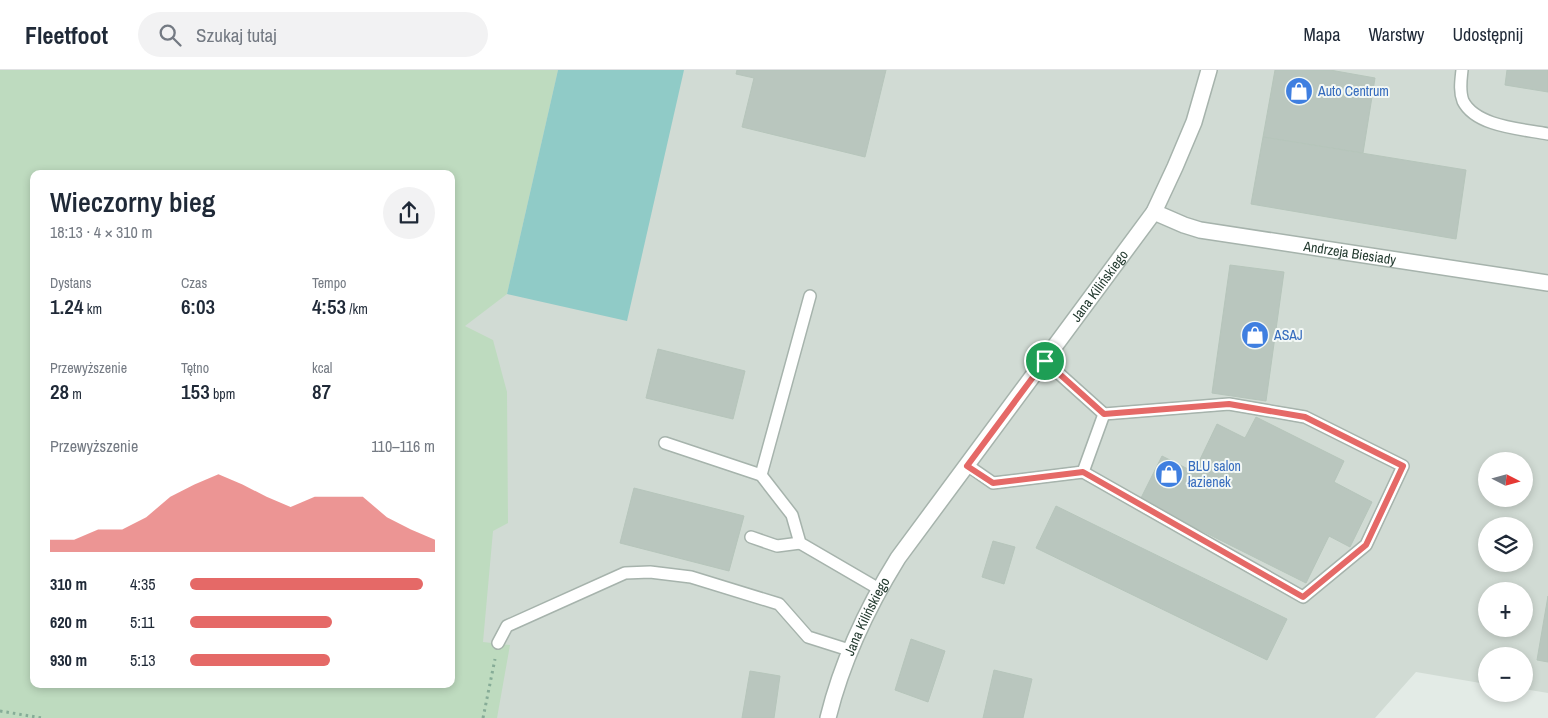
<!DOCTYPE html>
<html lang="pl">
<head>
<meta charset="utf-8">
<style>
	body { margin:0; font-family:"Archivo Narrow",sans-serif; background:#f2f2f3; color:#1f2937; height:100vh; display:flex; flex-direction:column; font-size:19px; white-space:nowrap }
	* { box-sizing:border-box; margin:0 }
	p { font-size:16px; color:#747a83 }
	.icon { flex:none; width:28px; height:28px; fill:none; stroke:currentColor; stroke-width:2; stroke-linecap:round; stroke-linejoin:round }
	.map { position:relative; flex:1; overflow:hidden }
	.sheet { position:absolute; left:30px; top:100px; width:425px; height:518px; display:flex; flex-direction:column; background:#fff; border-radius:10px; box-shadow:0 2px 8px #0003 }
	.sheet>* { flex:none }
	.needle { width:32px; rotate:96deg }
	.controls { position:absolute; left:1478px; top:382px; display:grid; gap:10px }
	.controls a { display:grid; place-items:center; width:55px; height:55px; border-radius:50%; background:#fff; box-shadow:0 2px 8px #0003; font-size:25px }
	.pin { position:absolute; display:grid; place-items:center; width:42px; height:42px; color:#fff; margin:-21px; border:2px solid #fff; border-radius:50%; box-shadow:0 1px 5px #0007 }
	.round { display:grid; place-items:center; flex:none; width:52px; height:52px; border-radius:26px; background:#f2f2f3 }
	.headline { display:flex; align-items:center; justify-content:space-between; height:85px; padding:0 20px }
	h1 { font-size:28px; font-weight:600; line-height:38px }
	.figures { display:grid; grid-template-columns:repeat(3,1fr); gap:8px; height:85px; padding:5px 20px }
	.figures div { display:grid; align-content:center }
	.figures b { font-size:21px; font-weight:600 }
	.figures small { font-size:14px; font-weight:400 }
	.figures p { font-size:14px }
	.chart { height:140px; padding:10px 20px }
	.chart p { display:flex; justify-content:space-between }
	.chart svg { width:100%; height:90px; margin-top:5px; fill:#e56967; opacity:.7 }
	ul { padding:0 20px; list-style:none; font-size:16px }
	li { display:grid; grid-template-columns:80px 60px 1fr; align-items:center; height:38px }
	li i { height:12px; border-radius:6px; background:#e56967 }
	header { display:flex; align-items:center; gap:30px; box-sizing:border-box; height:70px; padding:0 25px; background:#fff; border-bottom:1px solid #e0e1e3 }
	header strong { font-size:24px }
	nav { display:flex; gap:28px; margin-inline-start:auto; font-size:18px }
	.search { width:350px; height:45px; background:#f2f2f3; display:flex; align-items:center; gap:12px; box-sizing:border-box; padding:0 18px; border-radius:28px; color:#747a83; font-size:19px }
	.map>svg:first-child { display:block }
	.built { fill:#d1dbd4; fill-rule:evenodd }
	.green { fill:#bedbbf; fill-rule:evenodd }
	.water { fill:#90cbc7 }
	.building { fill:#b9c6be; stroke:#b6c5bb }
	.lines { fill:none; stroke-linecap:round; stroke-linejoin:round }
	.service-casing { stroke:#a6b3ac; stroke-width:14 }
	.minor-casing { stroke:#a6b3ac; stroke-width:18 }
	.tertiary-casing { stroke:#a6b3ac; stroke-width:18 }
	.path { stroke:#86ac97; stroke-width:3; stroke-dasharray:2.5 4; stroke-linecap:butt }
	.service { stroke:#fff; stroke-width:11 }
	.minor { stroke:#fff; stroke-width:15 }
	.tertiary { stroke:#fff; stroke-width:15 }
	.route-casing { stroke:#fff; stroke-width:10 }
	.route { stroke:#e56967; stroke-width:6 }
	.labels { text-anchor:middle; stroke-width:4; stroke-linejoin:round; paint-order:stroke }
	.shop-label { font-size:14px; fill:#366cbe; stroke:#f3f8f5; text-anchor:start }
	.street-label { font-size:14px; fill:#243b30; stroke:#f3f8f5 }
</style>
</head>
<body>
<header>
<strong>Fleetfoot</strong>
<div class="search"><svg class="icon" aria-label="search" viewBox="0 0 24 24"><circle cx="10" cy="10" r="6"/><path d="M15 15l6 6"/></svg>Szukaj tutaj</div>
<nav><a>Mapa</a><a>Warstwy</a><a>Udostępnij</a></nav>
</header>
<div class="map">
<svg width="1548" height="648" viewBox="0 0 1548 648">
	<rect width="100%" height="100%" fill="#e3ebe6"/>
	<path class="built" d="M0,0H1548V623L1524,619V586H1486V614L1416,602L1375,648H0ZM34,104H451V614H34ZM1486,391H1524V429H1486ZM1486,456H1524V494H1486ZM1486,521H1524V559H1486Z"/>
	<path class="green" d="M0,0H558L507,224L465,256L493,270L507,322L508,453L493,461L483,572L510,575L497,648H0ZM34,104H451V614H34Z"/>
	<polygon class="water" points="558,0 684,0 627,251 507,224"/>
	<g class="building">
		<polygon points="737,0 886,0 865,87 742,57 754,8 736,4"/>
		<polygon points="1275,0 1330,0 1375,8 1363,83 1263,67"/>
		<polygon points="1507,0 1548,0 1548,22 1505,15"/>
		<polygon points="1263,67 1466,100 1456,169 1251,134"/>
		<polygon points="1230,195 1284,202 1266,331 1212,323"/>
		<polygon points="658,279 745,301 733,349 646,328"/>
		<polygon points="1256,347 1344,391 1334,412 1372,432 1350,477 1329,466 1306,513 1140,430 1162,386 1194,402 1217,354 1245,368"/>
		<polygon points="634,418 744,446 729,501 620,473"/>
		<polygon points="1056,436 1287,549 1267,590 1036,478"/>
		<polygon points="993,471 1015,477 1004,514 982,507"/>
		<polygon points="1548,526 1548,592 1537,590"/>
		<polygon points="911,569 945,581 928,632 895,620"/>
		<polygon points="994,600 1032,609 1023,648 983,648"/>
		<polygon points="750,601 780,606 774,648 742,648"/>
	</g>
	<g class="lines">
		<g class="service-casing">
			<g id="service">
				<path d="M1462,0C1461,10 1459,21 1463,31C1476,57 1523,59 1548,64"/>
				<polyline points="665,373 761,405 792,445 800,473 879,519"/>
				<polyline points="967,395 993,413 1083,402 1303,527 1366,475 1403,396 1305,347 1229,334 1104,344 1045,291"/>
				<polyline points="1083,402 1104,344"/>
				<polyline points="761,405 810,226"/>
				<polyline points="751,467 777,476 800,473"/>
				<polyline points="498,573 507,556 625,503 650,502 691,507 779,534 808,567 849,580"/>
			</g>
		</g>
		<g class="minor-casing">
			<g id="minor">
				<path id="s1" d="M1154,142L1184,155L1200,160L1548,213"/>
			</g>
		</g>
		<g class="tertiary-casing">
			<g id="tertiary">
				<path id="s2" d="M828,648C842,591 867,538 898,488L1154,142L1175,97L1194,52L1209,0"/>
			</g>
		</g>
		<g class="path">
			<polyline points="0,641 42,648"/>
			<polyline points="483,648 495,589"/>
		</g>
		<use href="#service" class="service"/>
		<use href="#minor" class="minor"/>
		<use href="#tertiary" class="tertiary"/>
	</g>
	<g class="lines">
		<g class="route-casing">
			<polygon id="route" points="1045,291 1104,344 1229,334 1305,347 1403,396 1366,475 1303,527 1083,402 993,413 967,396"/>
		</g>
		<use href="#route" class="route"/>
	</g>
	<defs>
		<g id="shop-disc" transform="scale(1.4375)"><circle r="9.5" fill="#3f7fe0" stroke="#f3f8f5"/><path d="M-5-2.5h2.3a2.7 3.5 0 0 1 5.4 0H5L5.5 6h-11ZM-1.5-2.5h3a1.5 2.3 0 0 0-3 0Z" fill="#fff"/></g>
	</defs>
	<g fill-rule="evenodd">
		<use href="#shop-disc" x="1299" y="21"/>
		<use href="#shop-disc" x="1255" y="265"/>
		<use href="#shop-disc" x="1169" y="404"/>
	</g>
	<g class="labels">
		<g class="shop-label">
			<text x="1318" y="26">Auto Centrum</text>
			<text x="1274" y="270">ASAJ</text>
			<text x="1188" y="401">BLU salon<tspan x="1188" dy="16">łazienek</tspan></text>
		</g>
		<g class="street-label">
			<text dy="5" stroke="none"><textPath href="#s1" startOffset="201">Andrzeja Biesiady</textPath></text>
			<text dy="5" stroke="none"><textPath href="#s2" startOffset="514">Jana Kilińskiego</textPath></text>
			<text dy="5" stroke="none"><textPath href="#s2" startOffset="109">Jana Kilińskiego</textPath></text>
		</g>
	</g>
</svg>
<div class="controls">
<a><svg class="needle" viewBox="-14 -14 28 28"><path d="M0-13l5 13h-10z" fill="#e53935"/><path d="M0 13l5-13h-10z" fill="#747a83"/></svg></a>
<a><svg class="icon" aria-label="layers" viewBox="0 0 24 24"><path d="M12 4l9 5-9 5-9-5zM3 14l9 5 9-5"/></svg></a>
<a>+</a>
<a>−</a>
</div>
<div class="pin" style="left:1045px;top:291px;background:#1e9e55"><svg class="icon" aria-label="arrive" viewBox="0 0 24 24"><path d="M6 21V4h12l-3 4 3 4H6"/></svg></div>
<section class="sheet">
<div class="headline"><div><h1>Wieczorny bieg</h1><p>18:13 · 4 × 310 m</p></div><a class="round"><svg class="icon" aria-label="share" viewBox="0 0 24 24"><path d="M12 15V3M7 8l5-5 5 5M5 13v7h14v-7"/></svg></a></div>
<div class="figures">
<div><p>Dystans</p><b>1.24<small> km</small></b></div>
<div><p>Czas</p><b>6:03</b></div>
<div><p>Tempo</p><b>4:53<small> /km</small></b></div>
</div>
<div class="figures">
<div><p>Przewyższenie</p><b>28<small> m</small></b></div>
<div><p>Tętno</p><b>153<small> bpm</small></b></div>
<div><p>kcal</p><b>87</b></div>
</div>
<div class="chart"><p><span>Przewyższenie</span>110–116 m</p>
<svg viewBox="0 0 160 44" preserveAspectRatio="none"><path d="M0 44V38L10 38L20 33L30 33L40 27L50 17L60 11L70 6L80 11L90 17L100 22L110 17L120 17L130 17L140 27L150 33L160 38V44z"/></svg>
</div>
<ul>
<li><b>310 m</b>4:35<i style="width:95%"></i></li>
<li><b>620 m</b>5:11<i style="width:58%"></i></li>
<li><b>930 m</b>5:13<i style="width:57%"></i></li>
</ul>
</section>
</div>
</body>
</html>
